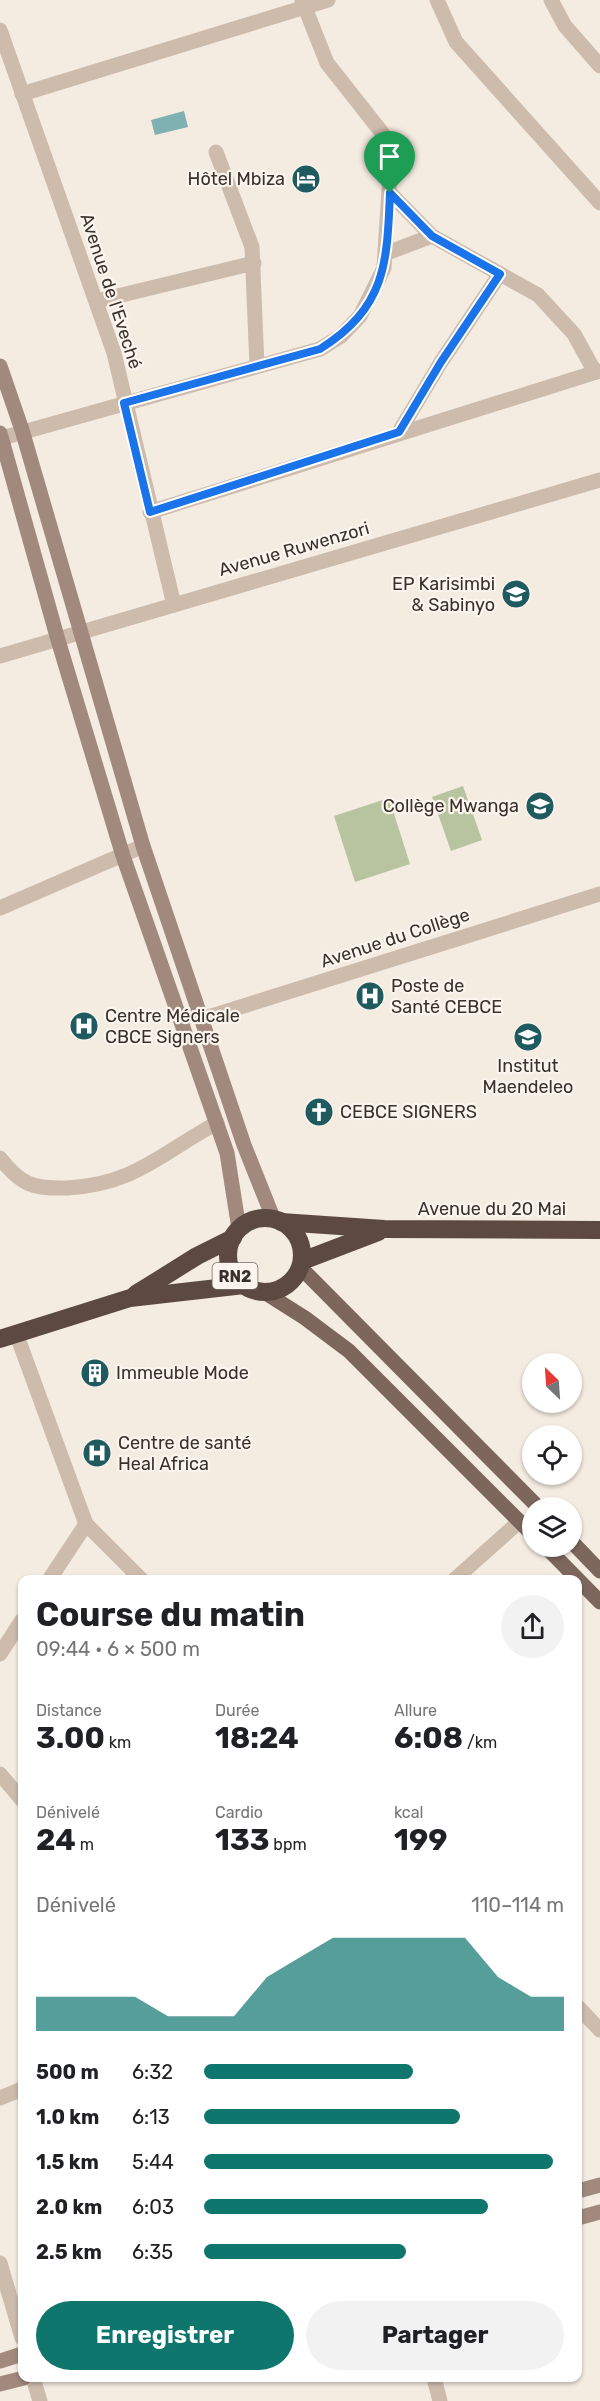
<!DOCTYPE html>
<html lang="fr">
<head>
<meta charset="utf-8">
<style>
	body { margin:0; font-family:Rubik,sans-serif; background:#f2f2f2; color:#202124; height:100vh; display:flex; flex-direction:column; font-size:22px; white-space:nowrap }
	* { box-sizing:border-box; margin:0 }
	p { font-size:20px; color:#757577 }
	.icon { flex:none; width:33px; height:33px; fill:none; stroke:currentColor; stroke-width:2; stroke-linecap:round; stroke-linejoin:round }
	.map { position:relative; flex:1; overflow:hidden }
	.drawer { position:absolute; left:18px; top:1575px; width:564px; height:807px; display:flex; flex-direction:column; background:#fff; border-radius:12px; box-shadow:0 2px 4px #0004 }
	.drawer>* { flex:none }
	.needle { width:39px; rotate:335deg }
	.fabs { position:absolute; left:522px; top:1353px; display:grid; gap:12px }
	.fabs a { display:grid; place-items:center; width:60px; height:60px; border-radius:50%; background:#fff; box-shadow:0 2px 4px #0004; font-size:30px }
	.pin { position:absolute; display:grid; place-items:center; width:51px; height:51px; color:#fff; margin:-62px -26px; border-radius:50% 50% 50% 0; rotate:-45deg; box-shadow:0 0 6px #0007 }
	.pin .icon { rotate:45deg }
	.round { display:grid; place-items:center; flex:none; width:63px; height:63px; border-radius:32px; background:#f2f2f2 }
	.headline { display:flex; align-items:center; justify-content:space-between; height:102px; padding:0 18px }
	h1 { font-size:33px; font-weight:700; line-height:45px }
	.figures { display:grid; grid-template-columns:repeat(3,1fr); gap:9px; height:102px; padding:6px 18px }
	.figures div { display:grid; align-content:center }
	.figures b { font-size:30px; font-weight:700 }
	.figures small { font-size:16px; font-weight:400 }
	.figures p { font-size:16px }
	.chart { height:168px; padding:12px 18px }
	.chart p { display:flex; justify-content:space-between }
	.chart svg { width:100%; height:108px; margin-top:6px; fill:#0f766e; opacity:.7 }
	.cta { display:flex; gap:12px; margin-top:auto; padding:12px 18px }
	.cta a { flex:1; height:69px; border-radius:36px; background:#0f766e; color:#fff; font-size:24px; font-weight:700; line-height:69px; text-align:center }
	.cta a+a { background:#f2f2f2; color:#202124 }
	ul { padding:0 18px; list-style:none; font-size:20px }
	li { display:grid; grid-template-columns:96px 72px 1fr; align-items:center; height:45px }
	li i { height:15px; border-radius:8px; background:#0f766e }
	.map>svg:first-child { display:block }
	.green { fill:#b8c4a0 }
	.water { fill:#7fb0b2 }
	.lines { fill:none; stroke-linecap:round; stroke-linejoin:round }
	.street { stroke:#cdbbac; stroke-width:15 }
	.secondary { stroke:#a18a7d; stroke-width:15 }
	.primary { stroke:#7d675c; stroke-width:15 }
	.highway { stroke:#5c4a42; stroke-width:18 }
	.route-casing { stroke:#fff; stroke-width:12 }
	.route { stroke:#1a73e8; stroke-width:8 }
	.labels { text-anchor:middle; stroke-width:4.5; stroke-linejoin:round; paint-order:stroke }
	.shield { fill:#fbf5ee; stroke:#756b66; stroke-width:1.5 }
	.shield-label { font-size:16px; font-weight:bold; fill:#3b302b }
	.poi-label { font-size:18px; fill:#3b302b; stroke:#fbf5ee; text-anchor:start }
	.street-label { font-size:18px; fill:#3b302b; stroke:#fbf5ee }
</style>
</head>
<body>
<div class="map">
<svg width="600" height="2401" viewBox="0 0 600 2401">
	<rect width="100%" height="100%" fill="#f4ebe1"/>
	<g class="green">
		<polygon points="463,786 482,840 451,851 432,797"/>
		<polygon points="389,798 410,864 355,882 334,816"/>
	</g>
	<polygon class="water" points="184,111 188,127 155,135 151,120"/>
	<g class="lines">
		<g class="street">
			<polyline points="437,0 456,42 600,203"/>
			<polyline points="551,0 565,26 600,66"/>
			<polyline points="0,30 114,353 174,605"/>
			<polyline points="22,94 328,0"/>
			<polyline points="216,152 252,247 257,366"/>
			<polyline points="390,193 432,236 538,295 574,334 595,372"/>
			<polyline points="387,253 432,236"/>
			<polyline points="97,301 254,263"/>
			<polyline points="399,432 441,362 500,274"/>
			<polyline points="2,438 320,349 341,336 360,316 384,268 391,158 383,134 327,63 302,0"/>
			<polyline points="150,512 600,371"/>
			<polyline points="0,656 600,480"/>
			<polyline points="0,908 143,846"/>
			<polyline points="202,1019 600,894"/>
			<path d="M0,1158C21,1185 33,1189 67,1188C136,1184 161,1153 217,1123"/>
			<polyline points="16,1333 86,1524 142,1580"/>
			<polyline points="49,1580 86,1524"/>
			<polyline points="454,1580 520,1521"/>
			<polyline points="0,1654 22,1620"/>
			<polyline points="0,1774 22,1800"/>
			<polyline points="578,2007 600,2030"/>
			<polyline points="0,2098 22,2089"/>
			<polyline points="0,2263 22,2338"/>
			<polyline points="33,2378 40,2401"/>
			<polyline points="434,2378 440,2401"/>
		</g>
		<g class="secondary">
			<polyline points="0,366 22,430 143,846 244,1145 274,1220"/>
			<polyline points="0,433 58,640 123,856 227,1153 239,1229"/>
			<polyline points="578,2191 600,2185"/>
			<polyline points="578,2218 600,2212"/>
			<polyline points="0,2361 22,2354"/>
			<polyline points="0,2384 24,2378"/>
		</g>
		<g class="primary">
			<polyline points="300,1267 539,1508"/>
			<polyline points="264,1292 305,1318 349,1351 532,1534"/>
			<polyline points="572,1542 600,1571"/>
			<polyline points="545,1546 600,1602"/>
		</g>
		<g class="highway">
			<circle cx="265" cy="1255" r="37"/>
			<polyline points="281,1222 384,1229 600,1230"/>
			<polyline points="302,1261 378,1232"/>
			<polyline points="136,1294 197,1256 233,1238"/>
			<polyline points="0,1339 130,1298 244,1285"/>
		</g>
	</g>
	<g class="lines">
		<g class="route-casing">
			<path id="route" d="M390,193L432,236L500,274L441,362L399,432L150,512L124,403L320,349C386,307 387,264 390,193Z"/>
		</g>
		<use href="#route" class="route"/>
	</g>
	<defs>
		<g id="hotel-disc" transform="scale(1.5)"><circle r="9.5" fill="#1f5a5e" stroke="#fbf5ee"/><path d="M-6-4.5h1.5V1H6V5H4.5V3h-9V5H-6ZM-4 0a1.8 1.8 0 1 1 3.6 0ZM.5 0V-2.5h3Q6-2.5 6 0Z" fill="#fff"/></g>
		<g id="school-disc" transform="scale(1.5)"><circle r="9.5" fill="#1f5a5e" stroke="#fbf5ee"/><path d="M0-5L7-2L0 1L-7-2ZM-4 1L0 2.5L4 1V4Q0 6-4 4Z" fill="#fff"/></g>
		<g id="hospital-disc" transform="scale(1.5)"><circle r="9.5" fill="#1f5a5e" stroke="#fbf5ee"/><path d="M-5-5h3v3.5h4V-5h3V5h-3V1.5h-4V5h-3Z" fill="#fff"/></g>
		<g id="church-disc" transform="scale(1.5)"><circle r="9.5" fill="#1f5a5e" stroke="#fbf5ee"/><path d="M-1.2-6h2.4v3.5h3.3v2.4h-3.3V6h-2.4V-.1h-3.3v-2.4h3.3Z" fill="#fff"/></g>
		<g id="building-disc" transform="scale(1.5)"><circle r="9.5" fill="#1f5a5e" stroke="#fbf5ee"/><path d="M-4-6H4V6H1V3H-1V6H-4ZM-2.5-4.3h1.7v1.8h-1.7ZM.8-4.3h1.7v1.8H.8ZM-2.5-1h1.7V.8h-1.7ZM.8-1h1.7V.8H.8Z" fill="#fff"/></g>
	</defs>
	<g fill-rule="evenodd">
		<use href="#hotel-disc" x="306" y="179"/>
		<use href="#school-disc" x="516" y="594"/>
		<use href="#school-disc" x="540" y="806"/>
		<use href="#hospital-disc" x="370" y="996"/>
		<use href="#hospital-disc" x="84" y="1026"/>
		<use href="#school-disc" x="528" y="1037"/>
		<use href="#church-disc" x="319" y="1112"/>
		<use href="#building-disc" x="95" y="1373"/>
		<use href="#hospital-disc" x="97" y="1453"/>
	</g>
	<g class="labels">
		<rect class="shield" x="212.5" y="1263" width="45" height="26" rx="4.5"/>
		<g class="shield-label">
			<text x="235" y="1282">RN2</text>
		</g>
		<g class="poi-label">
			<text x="285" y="185" text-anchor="end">Hôtel Mbiza</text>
			<text x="495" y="590" text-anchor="end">EP Karisimbi<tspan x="495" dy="21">&amp; Sabinyo</tspan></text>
			<text x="519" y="812" text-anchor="end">Collège Mwanga</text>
			<text x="391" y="992">Poste de<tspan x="391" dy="21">Santé CEBCE</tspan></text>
			<text x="105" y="1022">Centre Médicale<tspan x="105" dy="21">CBCE Signers</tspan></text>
			<text x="528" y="1072" text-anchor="middle">Institut<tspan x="528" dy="21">Maendeleo</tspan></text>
			<text x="340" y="1118">CEBCE SIGNERS</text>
			<text x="116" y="1379">Immeuble Mode</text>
			<text x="118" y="1449">Centre de santé<tspan x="118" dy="21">Heal Africa</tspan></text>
		</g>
		<g class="street-label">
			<text transform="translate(111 291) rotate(72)" y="6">Avenue de l'Eveché</text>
			<text transform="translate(294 549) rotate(-16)" y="6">Avenue Ruwenzori</text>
			<text transform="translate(395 938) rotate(-18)" y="6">Avenue du Collège</text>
			<text x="492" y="1215">Avenue du 20 Mai</text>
		</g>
	</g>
</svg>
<div class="fabs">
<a><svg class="needle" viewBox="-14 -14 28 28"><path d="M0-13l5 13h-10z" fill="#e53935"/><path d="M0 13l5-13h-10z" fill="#757577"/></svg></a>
<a><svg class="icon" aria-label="locate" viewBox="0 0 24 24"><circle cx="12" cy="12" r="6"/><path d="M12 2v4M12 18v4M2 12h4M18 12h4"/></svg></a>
<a><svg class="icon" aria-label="layers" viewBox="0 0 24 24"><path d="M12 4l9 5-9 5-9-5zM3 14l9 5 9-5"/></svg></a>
</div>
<div class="pin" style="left:390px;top:193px;background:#1e9e55"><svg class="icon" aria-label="arrive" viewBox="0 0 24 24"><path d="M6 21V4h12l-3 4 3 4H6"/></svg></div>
<section class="drawer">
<div class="headline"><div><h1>Course du matin</h1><p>09:44 · 6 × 500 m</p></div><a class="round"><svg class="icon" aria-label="share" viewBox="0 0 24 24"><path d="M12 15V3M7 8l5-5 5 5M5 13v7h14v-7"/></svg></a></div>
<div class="figures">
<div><p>Distance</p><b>3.00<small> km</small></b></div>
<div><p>Durée</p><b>18:24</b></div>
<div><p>Allure</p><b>6:08<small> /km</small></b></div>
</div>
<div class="figures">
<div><p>Dénivelé</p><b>24<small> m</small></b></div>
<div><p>Cardio</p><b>133<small> bpm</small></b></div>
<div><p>kcal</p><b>199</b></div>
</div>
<div class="chart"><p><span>Dénivelé</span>110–114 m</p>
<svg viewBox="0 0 160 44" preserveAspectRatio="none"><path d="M0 44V30L10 30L20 30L30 30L40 38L50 38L60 38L70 22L80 14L90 6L100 6L110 6L120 6L130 6L140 22L150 30L160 30V44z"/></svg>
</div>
<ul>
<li><b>500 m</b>6:32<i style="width:58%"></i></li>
<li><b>1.0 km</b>6:13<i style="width:71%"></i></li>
<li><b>1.5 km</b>5:44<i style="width:97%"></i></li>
<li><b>2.0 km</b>6:03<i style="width:79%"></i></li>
<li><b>2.5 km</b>6:35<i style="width:56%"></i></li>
</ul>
<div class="cta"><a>Enregistrer</a><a>Partager</a></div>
</section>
</div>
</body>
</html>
